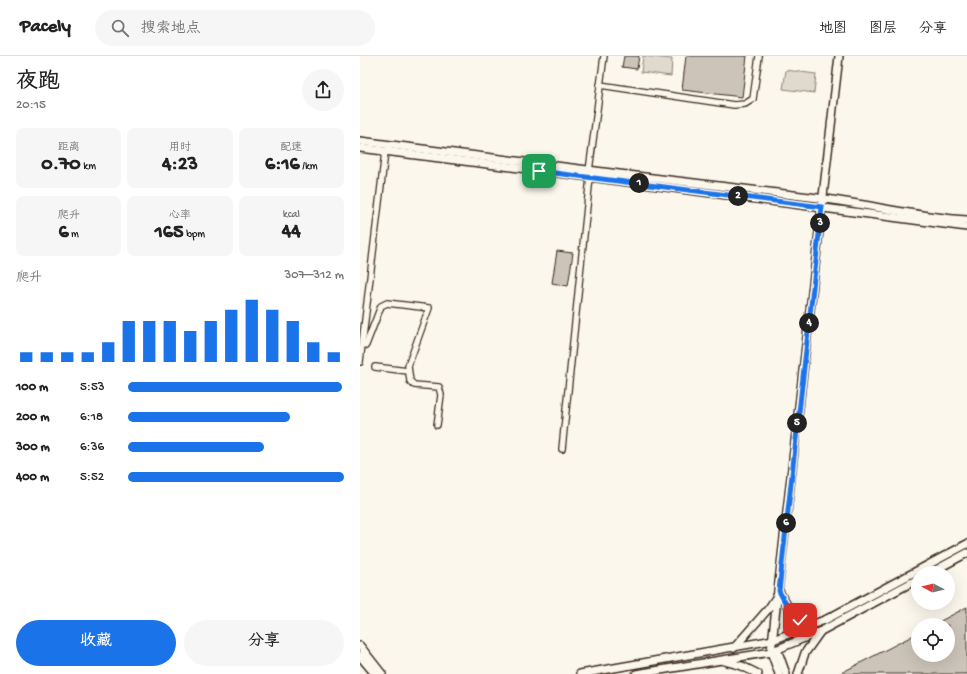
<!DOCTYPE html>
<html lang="zh">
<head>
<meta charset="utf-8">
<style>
	body { margin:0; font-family:"Gochi Hand","LXGW WenKai TC",sans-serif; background:#f6f6f6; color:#222; height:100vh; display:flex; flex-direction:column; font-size:15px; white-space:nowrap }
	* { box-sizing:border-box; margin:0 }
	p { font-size:13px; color:#767676 }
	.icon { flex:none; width:22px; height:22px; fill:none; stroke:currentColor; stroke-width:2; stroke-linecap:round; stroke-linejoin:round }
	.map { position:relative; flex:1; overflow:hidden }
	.sheet { display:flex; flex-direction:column; background:#fff; width:360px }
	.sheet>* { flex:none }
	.needle { width:26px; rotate:277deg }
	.fabs { position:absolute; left:551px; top:510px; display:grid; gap:8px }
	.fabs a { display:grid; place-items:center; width:44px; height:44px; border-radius:50%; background:#fff; box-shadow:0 4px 16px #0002; font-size:20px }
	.pin { position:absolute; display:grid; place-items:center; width:34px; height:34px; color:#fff; margin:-17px; border-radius:8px; box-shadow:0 2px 6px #0006 }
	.km { position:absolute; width:20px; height:20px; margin:-10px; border-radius:50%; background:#222; color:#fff; font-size:11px; line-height:20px; text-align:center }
	.round { display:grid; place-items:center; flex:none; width:42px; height:42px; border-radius:21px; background:#f6f6f6 }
	.summary { display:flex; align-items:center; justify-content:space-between; height:68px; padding:0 16px }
	h1 { font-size:22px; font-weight:700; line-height:30px }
	.metrics { display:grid; grid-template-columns:repeat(3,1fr); gap:6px; height:68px; padding:4px 16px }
	.metrics div { display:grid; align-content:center; border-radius:8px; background:#f6f6f6; text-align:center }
	.metrics b { font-size:20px; font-weight:700 }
	.metrics small { font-size:11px; font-weight:400 }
	.metrics p { font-size:11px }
	.chart { height:112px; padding:8px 16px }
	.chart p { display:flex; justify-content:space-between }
	.chart svg { width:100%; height:72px; margin-top:4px; stroke:#1a73e8; stroke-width:6 }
	.cta { display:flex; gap:8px; margin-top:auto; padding:8px 16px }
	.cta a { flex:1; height:46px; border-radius:24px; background:#1a73e8; color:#fff; font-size:16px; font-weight:700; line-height:46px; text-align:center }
	.cta a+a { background:#f6f6f6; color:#222 }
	ul { padding:0 16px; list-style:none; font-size:13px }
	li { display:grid; grid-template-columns:64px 48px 1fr; align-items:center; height:30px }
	li i { height:10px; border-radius:5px; background:#1a73e8 }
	header { display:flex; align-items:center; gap:24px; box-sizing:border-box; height:56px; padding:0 20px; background:#fff; border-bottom:1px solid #e0e0e0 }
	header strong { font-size:19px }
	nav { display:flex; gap:22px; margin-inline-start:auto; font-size:14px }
	.search { width:280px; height:36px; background:#f6f6f6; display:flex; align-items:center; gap:10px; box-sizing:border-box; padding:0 14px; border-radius:22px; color:#767676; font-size:15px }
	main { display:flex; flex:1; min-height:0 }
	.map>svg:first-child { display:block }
	.green { fill:#dfd9ce; stroke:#8d8276 }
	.building { fill:#ccc4b9; stroke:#3b2a1e }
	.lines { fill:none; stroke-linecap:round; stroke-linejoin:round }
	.minor-casing { stroke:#3b2a1e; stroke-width:8 }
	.tertiary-casing { stroke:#3b2a1e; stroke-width:10 }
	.minor { stroke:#fbf7ec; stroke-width:5.5 }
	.tertiary { stroke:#fbf7ec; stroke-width:7 }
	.route-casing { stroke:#fff; stroke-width:8 }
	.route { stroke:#1a73e8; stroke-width:5 }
</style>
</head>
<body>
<header>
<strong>Pacely</strong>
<div class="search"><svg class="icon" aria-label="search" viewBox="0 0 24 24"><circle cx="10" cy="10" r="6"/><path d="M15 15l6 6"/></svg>搜索地点</div>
<nav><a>地图</a><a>图层</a><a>分享</a></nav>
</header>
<main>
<section class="sheet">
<div class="summary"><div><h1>夜跑</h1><p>20:15</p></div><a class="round"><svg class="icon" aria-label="share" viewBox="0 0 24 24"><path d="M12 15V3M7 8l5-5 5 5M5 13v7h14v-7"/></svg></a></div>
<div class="metrics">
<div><p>距离</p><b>0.70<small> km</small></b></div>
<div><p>用时</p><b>4:23</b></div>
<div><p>配速</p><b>6:16<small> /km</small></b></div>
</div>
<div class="metrics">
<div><p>爬升</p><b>6<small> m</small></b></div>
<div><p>心率</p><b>165<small> bpm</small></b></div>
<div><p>kcal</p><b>44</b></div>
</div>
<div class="chart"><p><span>爬升</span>307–312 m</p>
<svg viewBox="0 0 160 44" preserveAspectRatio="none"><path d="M5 44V38M15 44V38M25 44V38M35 44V38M45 44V32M55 44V19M65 44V19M75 44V19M85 44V25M95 44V19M105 44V12M115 44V6M125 44V12M135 44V19M145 44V32M155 44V38"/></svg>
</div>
<ul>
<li><b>100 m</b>5:53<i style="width:99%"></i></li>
<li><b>200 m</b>6:18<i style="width:75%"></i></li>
<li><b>300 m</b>6:36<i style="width:63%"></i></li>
<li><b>400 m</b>5:52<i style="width:100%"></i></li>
</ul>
<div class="cta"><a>收藏</a><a>分享</a></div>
</section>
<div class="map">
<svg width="607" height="618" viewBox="0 0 607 618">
	<rect width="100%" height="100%" fill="#fbf7ec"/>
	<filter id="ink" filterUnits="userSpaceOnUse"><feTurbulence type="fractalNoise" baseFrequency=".025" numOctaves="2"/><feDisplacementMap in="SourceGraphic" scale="8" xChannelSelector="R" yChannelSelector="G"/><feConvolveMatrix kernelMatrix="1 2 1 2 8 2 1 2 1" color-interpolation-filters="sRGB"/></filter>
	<g filter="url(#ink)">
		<g class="green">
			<polygon points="283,0 312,3 311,20 281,16"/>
			<polygon points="426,14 456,18 454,37 423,33"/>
		</g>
		<g class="building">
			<polygon points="264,0 279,0 277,13 262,11"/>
			<polygon points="326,0 387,0 382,41 322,34"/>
			<polygon points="197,195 213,197 208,230 192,227"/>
			<polygon points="607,551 607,618 479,618 558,577 558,599 588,599 588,569 573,569"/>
		</g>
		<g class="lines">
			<g class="minor-casing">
				<g id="minor">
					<polyline points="240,29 374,49 385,48 393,43 399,0"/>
					<polyline points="229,115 244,0"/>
					<polyline points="6,289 21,250 27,247 69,252 48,310 50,325 54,329 79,331 81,339 77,369"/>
					<polyline points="0,306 25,96"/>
					<polyline points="15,311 48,315"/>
					<polyline points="202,393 230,121"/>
				</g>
			</g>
			<g class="tertiary-casing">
				<g id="tertiary">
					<path d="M0,85C153,105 305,124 458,142C508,148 557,161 607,164"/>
					<polyline points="0,92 230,121 607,171"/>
					<polyline points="570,517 607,497"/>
					<path d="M419,535C425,547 436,568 452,567"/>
					<polyline points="0,590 22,618"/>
					<polyline points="374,592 409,552 417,540"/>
					<polyline points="417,593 426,618"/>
					<polyline points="0,600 15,618"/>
					<polyline points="364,605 382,610 398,618"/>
					<polyline points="220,618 413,584 467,563 607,488"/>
					<polyline points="276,618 411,596 461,575 558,523"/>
					<polyline points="419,618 411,596 479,0"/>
					<polyline points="438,618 445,597 460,576"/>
				</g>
			</g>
			<use href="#minor" class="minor"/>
			<use href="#tertiary" class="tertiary"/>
		</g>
	</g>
	<g class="lines" filter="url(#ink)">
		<g class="route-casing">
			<polyline id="route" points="179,115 462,151 419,535 427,550 440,564"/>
		</g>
		<use href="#route" class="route"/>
	</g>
</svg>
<div class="fabs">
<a><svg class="needle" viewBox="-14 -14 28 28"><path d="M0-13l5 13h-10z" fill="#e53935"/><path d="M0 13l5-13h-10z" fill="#767676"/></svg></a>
<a><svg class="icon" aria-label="locate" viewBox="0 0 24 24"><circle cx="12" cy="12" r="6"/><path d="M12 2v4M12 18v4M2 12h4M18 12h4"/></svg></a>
</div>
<div class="pin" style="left:179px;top:115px;background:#1e9e55"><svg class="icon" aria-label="arrive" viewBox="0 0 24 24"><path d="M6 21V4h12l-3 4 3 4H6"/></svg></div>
<div class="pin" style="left:440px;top:564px;background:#d93025"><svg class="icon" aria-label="check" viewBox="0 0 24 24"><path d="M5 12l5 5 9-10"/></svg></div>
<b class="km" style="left:279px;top:127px">1</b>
<b class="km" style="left:378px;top:140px">2</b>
<b class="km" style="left:460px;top:167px">3</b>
<b class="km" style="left:449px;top:267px">4</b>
<b class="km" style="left:437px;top:367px">5</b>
<b class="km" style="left:426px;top:467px">6</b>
</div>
</main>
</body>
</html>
